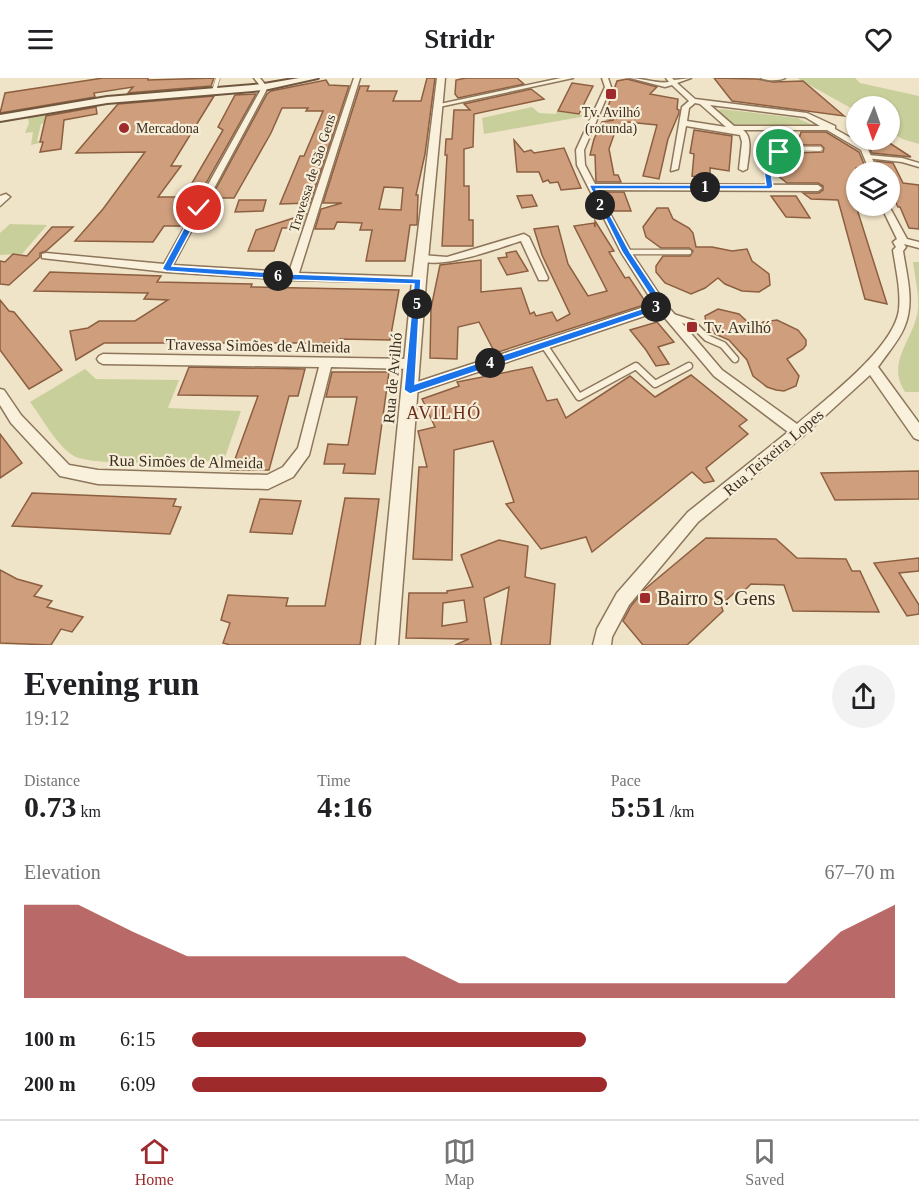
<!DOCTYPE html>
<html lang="en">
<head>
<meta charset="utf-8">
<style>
	body { margin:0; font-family:Georgia,serif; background:#f2f2f2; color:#202124; height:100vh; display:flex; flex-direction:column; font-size:22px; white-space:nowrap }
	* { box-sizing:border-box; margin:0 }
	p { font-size:20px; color:#757577 }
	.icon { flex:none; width:33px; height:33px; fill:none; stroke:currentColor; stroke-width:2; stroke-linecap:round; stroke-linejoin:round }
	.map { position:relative; height:567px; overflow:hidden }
	.sheet { display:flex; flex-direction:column; background:#fff; flex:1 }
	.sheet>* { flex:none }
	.needle { width:39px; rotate:182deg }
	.buttons { position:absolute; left:846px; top:18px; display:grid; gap:12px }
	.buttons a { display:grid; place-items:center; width:54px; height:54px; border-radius:50%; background:#fff; box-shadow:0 2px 4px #0004; font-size:30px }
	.pin { position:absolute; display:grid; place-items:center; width:51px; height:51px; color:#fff; margin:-26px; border:3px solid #fff; border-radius:50%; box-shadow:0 2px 6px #0007 }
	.km { position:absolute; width:30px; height:30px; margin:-15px; border-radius:50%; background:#222; color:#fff; font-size:16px; line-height:30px; text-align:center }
	.round { display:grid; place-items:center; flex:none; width:63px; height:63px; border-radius:32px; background:#f2f2f2 }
	.overview { display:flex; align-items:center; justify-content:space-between; height:102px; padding:0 24px }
	h1 { font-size:33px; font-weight:600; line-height:45px }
	.figures { display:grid; grid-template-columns:repeat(3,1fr); gap:9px; height:102px; padding:6px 24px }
	.figures div { display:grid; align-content:center }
	.figures b { font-size:30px; font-weight:600 }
	.figures small { font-size:16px; font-weight:400 }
	.figures p { font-size:16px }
	.chart { height:168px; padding:12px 24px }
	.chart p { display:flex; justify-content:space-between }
	.chart svg { width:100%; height:108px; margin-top:6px; fill:#9e2a2b; opacity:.7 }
	ul { padding:0 24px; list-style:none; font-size:20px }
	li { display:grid; grid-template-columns:96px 72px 1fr; align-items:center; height:45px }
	li i { height:15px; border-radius:8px; background:#9e2a2b }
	header { display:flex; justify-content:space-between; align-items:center; height:78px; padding:0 24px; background:#fff; font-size:27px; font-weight:600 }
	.dock { display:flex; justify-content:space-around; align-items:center; height:84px; border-top:2px solid #e0e0e0; background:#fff; font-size:16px; color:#757577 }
	.dock a { display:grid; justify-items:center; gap:3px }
	.dock .current { color:#9e2a2b }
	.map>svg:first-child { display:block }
	.green { fill:#c9cf9b }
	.building { fill:#cf9f7d; stroke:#8d5f41; stroke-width:1.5; fill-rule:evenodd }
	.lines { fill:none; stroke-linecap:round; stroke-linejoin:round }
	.service-far2-casing { stroke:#8d765c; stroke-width:5 }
	.service-far1-casing { stroke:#8d765c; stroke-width:7 }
	.service-casing { stroke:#8d765c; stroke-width:9 }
	.pedestrian-casing { stroke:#8d765c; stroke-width:3 }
	.minor-casing { stroke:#8d765c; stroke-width:3 }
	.tertiary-casing { stroke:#8d765c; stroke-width:3 }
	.secondary-casing { stroke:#6f573f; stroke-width:4 }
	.service-far2 { stroke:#faf1dc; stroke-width:4 }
	.service-far1 { stroke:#faf1dc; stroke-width:4.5 }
	.service { stroke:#faf1dc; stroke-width:6 }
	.pedestrian { fill:#faf1dc; fill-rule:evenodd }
	.minor { fill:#faf1dc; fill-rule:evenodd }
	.tertiary { fill:#faf1dc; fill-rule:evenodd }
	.secondary { fill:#faf1dc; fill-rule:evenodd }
	.route { fill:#1a73e8; stroke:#fff; stroke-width:1.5 }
	.poi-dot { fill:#9e2a2b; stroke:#f7eed8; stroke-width:2 }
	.labels { text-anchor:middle; stroke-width:4.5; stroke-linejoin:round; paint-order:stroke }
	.far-poi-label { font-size:14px; fill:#3d2e20; stroke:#f7eed8 }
	.far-street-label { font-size:14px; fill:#3d2e20; stroke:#f7eed8 }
	.poi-label { font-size:16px; fill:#3d2e20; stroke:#f7eed8; text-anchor:start }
	.street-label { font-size:16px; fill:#3d2e20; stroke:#f7eed8 }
	.neighbourhood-label { font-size:18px; letter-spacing:1.5px; fill:#6b2e1e; stroke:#f7eed8 }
	.near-poi-label { font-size:20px; fill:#3d2e20; stroke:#f7eed8; text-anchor:start }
</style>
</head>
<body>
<header><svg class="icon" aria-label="menu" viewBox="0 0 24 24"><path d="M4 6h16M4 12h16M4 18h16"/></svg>Stridr<svg class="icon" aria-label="heart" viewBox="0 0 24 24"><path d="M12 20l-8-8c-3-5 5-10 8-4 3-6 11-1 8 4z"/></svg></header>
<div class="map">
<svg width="919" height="567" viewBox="0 0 919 567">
	<rect width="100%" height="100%" fill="#f0e4c8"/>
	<g class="green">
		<polygon points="797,0 855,0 860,5 919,18 919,66 902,61 890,53 890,28 856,28 856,33"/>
		<polygon points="532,29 539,35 556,36 557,33 587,38 484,56 482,40"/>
		<polygon points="721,31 797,40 818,49 735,47 716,33"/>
		<polygon points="64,33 49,37 45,45 41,46 37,63 40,63 39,65 31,67 33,54 25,55 29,45 28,40"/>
		<polygon points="10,146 47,147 22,176 0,177 0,155"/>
		<path d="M913,184H919V314H905C885,283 915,261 918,231C919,215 915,199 913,184Z"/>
		<path d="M85,291L96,301L179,302L168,330L241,333L223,385L218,383C192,383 92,389 74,378C56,367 43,341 30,324Z"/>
	</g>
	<g class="building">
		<polygon points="103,0 148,0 148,2 214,0 211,8 128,15 133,9 94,15 95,19 0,35 5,15"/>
		<path d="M427,0H435L425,76L416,117H418L417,147H410L405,183H366L372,152H360L362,145L337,144L334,151H315L321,131L342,125H323L360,8H369L367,13H397L393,23H421ZM384,109L403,110L401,132L379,131Z"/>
		<polygon points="466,0 517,0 524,6 458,20 455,16 456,2"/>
		<polygon points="714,0 757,1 773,4 803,3 844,38 732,23"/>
		<polygon points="627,1 657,9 650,16 678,21 677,31 679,32 679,35 668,61 659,101 643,98 657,47 627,44 624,52 616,51 609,71 614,97 618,97 621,104 596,104 595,77 590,77 594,61 602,44 614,42 604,40 617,3"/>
		<polygon points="326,2 329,7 349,8 310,125 280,126 300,78 304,78 323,33 306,33 308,30 282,30 271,55 234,120 211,120 267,16 271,13"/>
		<polygon points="572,5 593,8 579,36 558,33"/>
		<polygon points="531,11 544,21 474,36 473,69 464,71 464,108 469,108 469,142 473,142 473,168 442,168 447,77 445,77 446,61 452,61 454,32 470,32 464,26"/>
		<polygon points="256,16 182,148 164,148 153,164 75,163 103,131 145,74 76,75 118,26 214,18 171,88 181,88 158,119 184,119 223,52 218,49 235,17"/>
		<polygon points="96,29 97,36 64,42 61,71 40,74 43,64 40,64 46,38"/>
		<polygon points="694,52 732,58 729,93 710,90 710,101 692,98 694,76 690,75"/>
		<polygon points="801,54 826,54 859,74 866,91 856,90 856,128 887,226 865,221 838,122 811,121 803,115 819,115 823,112 823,108 818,105 787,105 771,92 776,87 790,85 794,75 823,74 824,70 821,67 797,67"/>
		<polygon points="514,62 524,74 531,72 534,75 564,70 581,110 561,112 558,104 550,105 548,102 543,104 539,94 517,94"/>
		<polygon points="858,62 885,62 911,79 872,75 868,67"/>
		<polygon points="876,83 893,85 903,105 919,107 919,151 909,150 900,129 898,129 890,113 890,94 880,94"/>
		<polygon points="601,114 624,114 631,133 611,133"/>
		<polygon points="532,117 537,128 522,130 517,118"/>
		<polygon points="771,118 796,118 810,140 786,139"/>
		<polygon points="239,122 266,122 263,133 235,134"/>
		<polygon points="657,130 668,130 673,141 689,150 693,155 696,169 712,169 732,173 747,171 752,183 769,196 770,207 759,214 742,213 725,206 718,200 705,210 691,216 665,205 656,194 656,188 663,178 690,178 693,173 689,170 661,170 646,159 643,149"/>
		<polygon points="306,136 301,150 282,150 274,173 248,173 256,152"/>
		<polygon points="595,143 614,173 609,174 625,200 629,199 647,226 495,275 479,244 458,249 457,281 430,280 431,230 440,187 481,182 481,214 521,210 530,236 534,234 536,238 552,234 557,243 570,236 542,177 534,151 558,148 568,186 588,218 607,213 574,148 594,145 595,149"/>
		<polygon points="52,149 73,149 46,173 40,175 40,179 9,207 0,206 0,183 5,184 13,176 27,178"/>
		<polygon points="516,173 528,193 507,197 498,180 507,179 506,175"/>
		<polygon points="50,194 161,198 157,204 252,206 251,209 399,212 390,262 340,261 339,265 104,265 76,282 70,253 88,250 99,243 135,243 168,222 144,221 148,215 34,213"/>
		<polygon points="0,222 9,233 14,234 62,292 29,311 0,272"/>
		<polygon points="718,231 739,236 755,251 763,244 777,242 798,252 806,262 806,267 803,271 787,281 799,298 796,308 784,313 776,312 767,309 753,298 747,282 729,262 715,256 706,246 705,238"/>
		<polygon points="657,244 674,264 658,269 669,286 656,288 646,272 630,252"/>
		<polygon points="189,289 305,291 298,318 289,318 269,392 231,392 258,318 178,317"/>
		<polygon points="532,289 547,323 557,321 566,340 630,298 655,319 691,297 747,342 739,348 748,356 706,390 714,403 704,405 692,394 592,474 586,459 541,471 506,426 514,424 493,363 454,372 452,482 413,481 419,389 427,389 418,353 435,349 422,321 459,308 457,304"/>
		<polygon points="332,294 389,294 375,396 343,395 345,386 324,386 328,366 348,367 357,319 326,319"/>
		<polygon points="0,356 22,385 0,400"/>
		<polygon points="919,393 919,421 835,422 821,395"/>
		<polygon points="32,415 176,421 173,428 181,429 170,456 12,448"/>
		<polygon points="345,420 379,421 360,567 230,567 223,565 230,545 221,542 228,517 288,520 286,528 325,528"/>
		<polygon points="260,421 301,423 292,456 250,454"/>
		<polygon points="706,460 776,461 797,480 846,481 852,493 860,493 879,534 793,533 784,507 751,506 742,515 734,515 721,527 723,533 687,567 643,567 623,543 631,528 645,511"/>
		<path d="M499,462L528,468L525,499L555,506L550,567H501L509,509L484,520L491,567H455L469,561L406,560L409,515H447V513L473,509L461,477ZM464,522L467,544L442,548L443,525Z"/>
		<polygon points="919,480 919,493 899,495 919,527 919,536 907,538 874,485"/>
		<polygon points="0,492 17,501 42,508 34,518 52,523 47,529 83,539 72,554 61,551 51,567 0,565"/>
	</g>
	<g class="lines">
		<g class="service-far2-casing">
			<g id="service-far2">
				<polyline points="214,13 218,0"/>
				<path d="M767,95V85C777,67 802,71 820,71"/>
			</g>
		</g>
		<g class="service-far1-casing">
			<g id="service-far1">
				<polyline points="767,93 770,109"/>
				<polyline points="626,174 689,174"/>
			</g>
		</g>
		<g class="service-casing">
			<g id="service">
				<polyline points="670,238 692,245 707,260 723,267 735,281"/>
				<polyline points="544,267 579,319 636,288 655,306 689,288"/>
			</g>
		</g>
		<g class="pedestrian-casing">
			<polygon id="pedestrian" points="868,77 902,80 919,85 919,89 902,84 866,80 865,79"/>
		</g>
		<g class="minor-casing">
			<g id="minor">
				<polygon points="254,0 260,0 267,9 266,13 173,187 289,194 354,0 360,0 299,195 419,199 423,201 424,203 423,205 293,202 166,194 42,180 42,176 46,175 164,186 260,13 261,9"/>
				<polygon points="561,0 573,0 439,29 435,27"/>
				<path d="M602,0H608L611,9L584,72L585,87L595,106L818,107L822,110L818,113L597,112L631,174L665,225L722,292L797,346C826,321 894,270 899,232C901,212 896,192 893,172L896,169L893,164L897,161L881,128H889L907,161L919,164V170L904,166L906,169L903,173C907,199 915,225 904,250C898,264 886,277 878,289L919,345V362L914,360L870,297L803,358L698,444L629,527L612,559L611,567H593L597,551L617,515L688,434L788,354L714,298L659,233L409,317L405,316L403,312L405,308L654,226L621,174L577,87L576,72L605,9Z"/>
				<path d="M630,0C643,0 657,6 669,4L666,0H672L674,2L691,0L677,5L695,21L807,35L835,48V51L867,69L878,94H870L861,72L827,52H743C754,60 748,79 747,91L743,93L739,91L742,64L740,57L686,48L678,91L671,93L682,29L689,23L672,7L665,9ZM695,25L700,26L726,49L687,43L689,30ZM710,27L805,39L820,48H734Z"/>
				<path d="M761,0H785C780,3 766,3 761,0Z"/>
				<polygon points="6,116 10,119 0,128 0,118"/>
				<path d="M524,156L529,159L548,200L547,202H539L521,163C498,170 435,195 416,180L421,177L447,179Z"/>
				<polygon points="103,276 412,281 416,283 418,286 416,289 412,291 331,289 309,377 293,399 268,411 98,406 65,399 60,398 11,345 0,327 0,311 4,312 21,337 69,387 98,392 267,397 283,389 298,370 319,289 103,286 99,284 97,281 99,278"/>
			</g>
		</g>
		<g class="tertiary-casing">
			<polygon id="tertiary" points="437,0 445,0 426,203 398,567 376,567 412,203"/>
		</g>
		<g class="secondary-casing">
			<polygon id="secondary" points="299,0 318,0 264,12 107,25 0,43 0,37 107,19 264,6"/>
		</g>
		<use href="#service-far2" class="service-far2"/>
		<use href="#service-far1" class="service-far1"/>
		<use href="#service" class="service"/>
		<use href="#pedestrian" class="pedestrian"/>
		<use href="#minor" class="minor"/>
		<use href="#tertiary" class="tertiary"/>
		<use href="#secondary" class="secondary"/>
	</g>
	<polygon class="route" points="777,73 783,74 770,86 773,109 770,111 596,111 630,174 666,228 664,230 410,316 404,312 414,206 293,202 166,193 162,191 195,130 199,128 203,130 172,188 293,196 421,201 415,306 656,226 622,174 589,107 766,107 763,86"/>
	<g class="poi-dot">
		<rect x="605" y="10" width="12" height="12" rx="3"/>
		<circle cx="124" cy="50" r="6"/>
		<rect x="686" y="243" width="12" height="12" rx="3"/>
		<rect x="639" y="514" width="12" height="12" rx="3"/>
	</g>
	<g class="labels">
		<g class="far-poi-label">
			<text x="611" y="39">Tv. Avilhó<tspan x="611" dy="16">(rotunda)</tspan></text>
			<text x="136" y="55" text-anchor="start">Mercadona</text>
		</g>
		<g class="far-street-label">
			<text transform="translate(312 95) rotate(-72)" y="5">Travessa de São Gens</text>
		</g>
		<g class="poi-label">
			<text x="704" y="255">Tv. Avilhó</text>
		</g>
		<g class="street-label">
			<text transform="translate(258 267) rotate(1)" y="6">Travessa Simões de Almeida</text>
			<text transform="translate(392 300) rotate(-85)" y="6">Rua de Avilhó</text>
			<text transform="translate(773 374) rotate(-40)" y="6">Rua Teixeira Lopes</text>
			<text transform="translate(186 383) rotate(1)" y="6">Rua Simões de Almeida</text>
		</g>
		<g class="neighbourhood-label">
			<text x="444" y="341">AVILHÓ</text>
		</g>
		<g class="near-poi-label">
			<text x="657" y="527">Bairro S. Gens</text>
		</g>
	</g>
</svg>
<div class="buttons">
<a><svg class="needle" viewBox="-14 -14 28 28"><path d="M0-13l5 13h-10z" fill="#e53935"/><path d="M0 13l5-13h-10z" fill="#757577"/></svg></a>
<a><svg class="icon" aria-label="layers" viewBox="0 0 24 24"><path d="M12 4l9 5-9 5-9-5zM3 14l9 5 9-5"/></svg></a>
</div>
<div class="pin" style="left:779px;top:74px;background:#1e9e55"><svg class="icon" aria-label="arrive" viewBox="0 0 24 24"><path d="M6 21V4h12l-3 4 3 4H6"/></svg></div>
<div class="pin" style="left:199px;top:130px;background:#d93025"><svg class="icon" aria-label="check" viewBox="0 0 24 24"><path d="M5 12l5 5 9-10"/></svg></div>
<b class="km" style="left:705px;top:109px">1</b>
<b class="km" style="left:600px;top:127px">2</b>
<b class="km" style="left:656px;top:229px">3</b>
<b class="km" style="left:490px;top:285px">4</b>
<b class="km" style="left:417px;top:226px">5</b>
<b class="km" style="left:278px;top:198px">6</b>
</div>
<section class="sheet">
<div class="overview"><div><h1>Evening run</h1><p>19:12</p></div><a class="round"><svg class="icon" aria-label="share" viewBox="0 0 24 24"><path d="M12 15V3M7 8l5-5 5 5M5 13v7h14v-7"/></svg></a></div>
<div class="figures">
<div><p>Distance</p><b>0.73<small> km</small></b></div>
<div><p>Time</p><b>4:16</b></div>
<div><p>Pace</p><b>5:51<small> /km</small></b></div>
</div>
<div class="chart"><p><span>Elevation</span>67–70 m</p>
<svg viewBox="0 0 160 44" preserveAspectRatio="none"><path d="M0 44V6L10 6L20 17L30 27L40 27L50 27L60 27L70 27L80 38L90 38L100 38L110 38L120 38L130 38L140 38L150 17L160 6V44z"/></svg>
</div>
<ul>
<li><b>100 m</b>6:15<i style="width:56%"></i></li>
<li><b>200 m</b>6:09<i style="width:59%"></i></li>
</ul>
</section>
<nav class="dock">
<a class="current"><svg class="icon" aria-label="home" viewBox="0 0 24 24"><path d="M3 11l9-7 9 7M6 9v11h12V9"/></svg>Home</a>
<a><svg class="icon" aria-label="map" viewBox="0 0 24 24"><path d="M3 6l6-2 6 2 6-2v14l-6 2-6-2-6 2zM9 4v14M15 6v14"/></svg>Map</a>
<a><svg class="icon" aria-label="saved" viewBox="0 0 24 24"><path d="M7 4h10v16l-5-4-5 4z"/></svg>Saved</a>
</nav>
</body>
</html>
